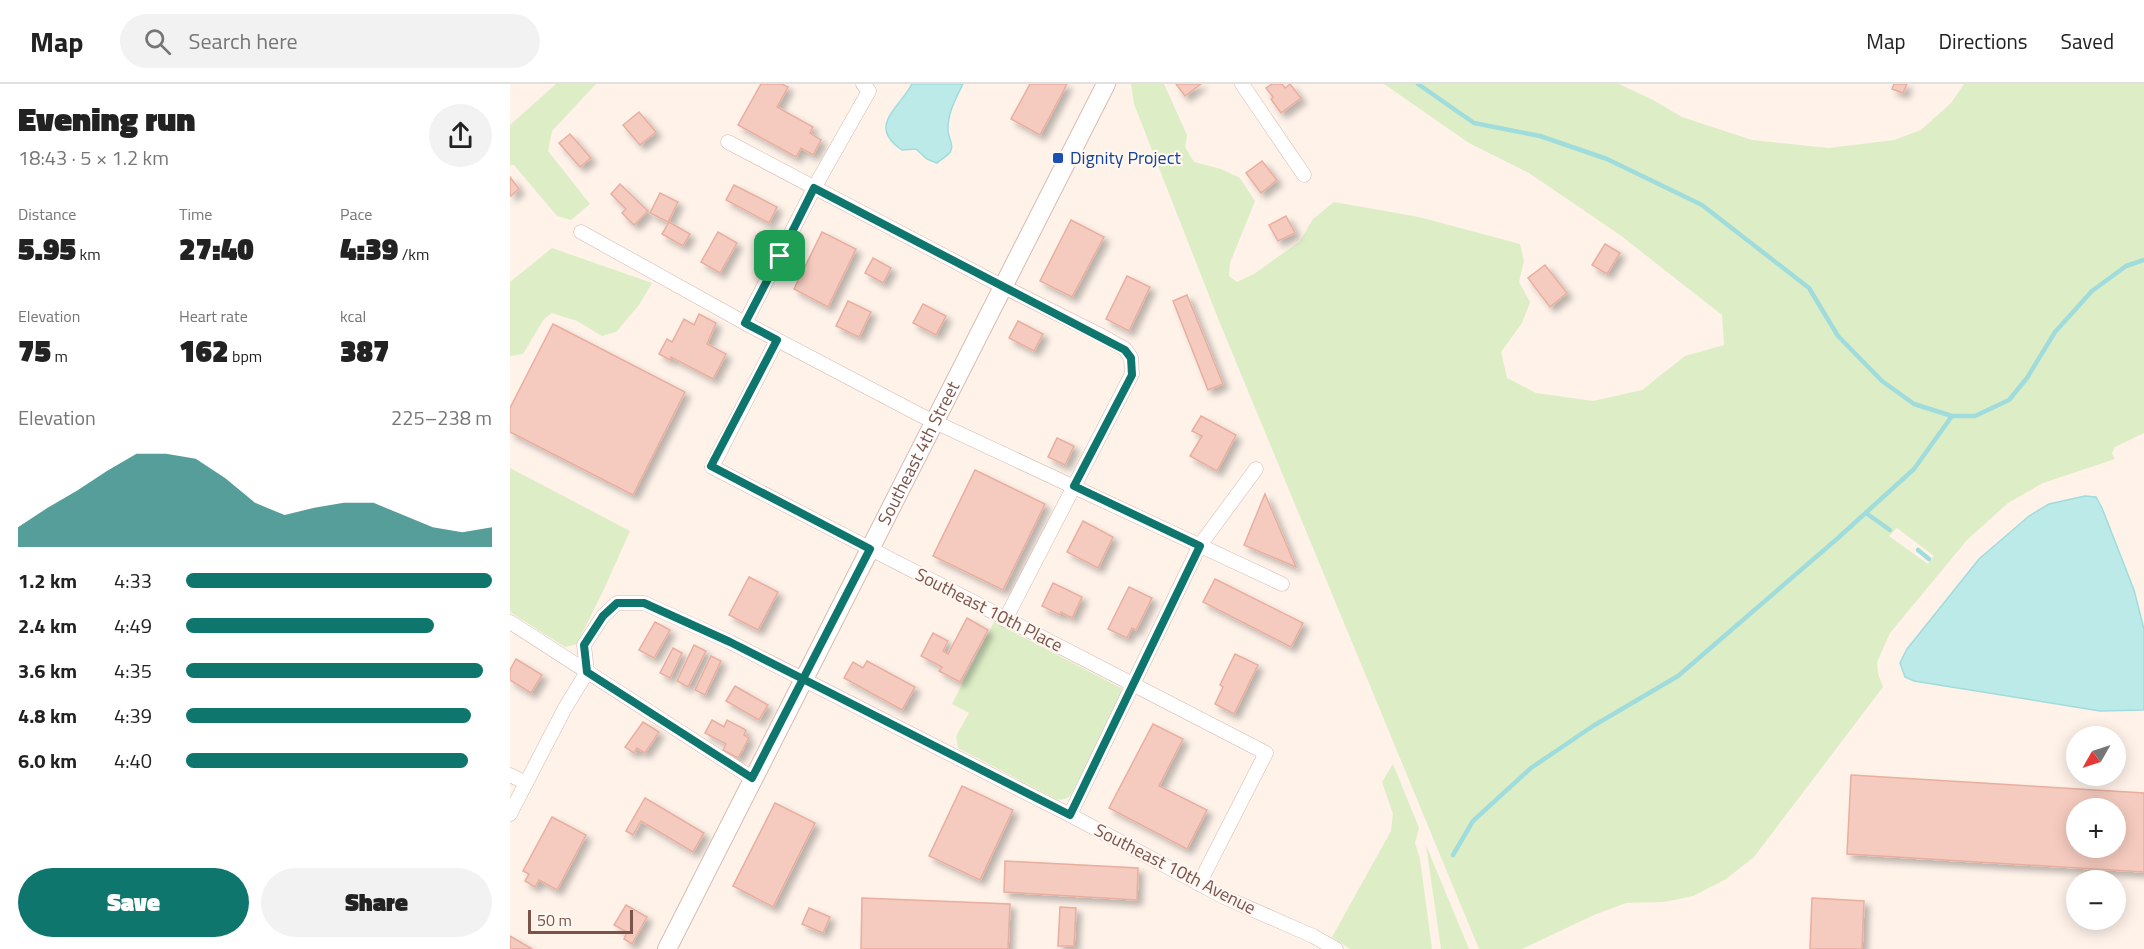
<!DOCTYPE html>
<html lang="en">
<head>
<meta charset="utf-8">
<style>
	body { margin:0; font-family:"Titillium Web",sans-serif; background:#f2f2f2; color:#222; height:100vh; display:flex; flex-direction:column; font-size:22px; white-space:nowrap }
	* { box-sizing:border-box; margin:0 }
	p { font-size:20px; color:#767676 }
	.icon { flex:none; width:33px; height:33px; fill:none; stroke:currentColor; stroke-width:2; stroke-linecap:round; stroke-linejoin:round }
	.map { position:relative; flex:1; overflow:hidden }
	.drawer { display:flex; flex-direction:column; background:#fff; width:510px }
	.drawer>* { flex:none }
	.needle { width:39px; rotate:231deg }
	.buttons { position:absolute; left:1556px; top:642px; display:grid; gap:12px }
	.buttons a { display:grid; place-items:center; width:60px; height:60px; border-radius:50%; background:#fff; box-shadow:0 3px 15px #0003; font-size:30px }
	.scale { position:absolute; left:18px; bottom:15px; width:105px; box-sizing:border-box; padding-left:6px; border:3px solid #7b534a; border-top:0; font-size:16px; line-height:21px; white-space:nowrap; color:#7b534a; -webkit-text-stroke:4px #fff7f1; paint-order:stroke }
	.pin { position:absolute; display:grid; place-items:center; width:51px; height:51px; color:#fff; margin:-26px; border-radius:12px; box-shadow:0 3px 9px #0006 }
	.round { display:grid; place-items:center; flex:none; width:63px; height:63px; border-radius:32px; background:#f2f2f2 }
	.head { display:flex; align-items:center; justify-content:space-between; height:102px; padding:0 18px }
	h1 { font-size:33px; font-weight:800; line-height:45px }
	.figures { display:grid; grid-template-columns:repeat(3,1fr); gap:9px; height:102px; padding:6px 18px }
	.figures div { display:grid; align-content:center }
	.figures b { font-size:30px; font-weight:800 }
	.figures small { font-size:16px; font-weight:400 }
	.figures p { font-size:16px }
	.chart { height:168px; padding:12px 18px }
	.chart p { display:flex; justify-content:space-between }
	.chart svg { width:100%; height:108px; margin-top:6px; fill:#0f766e; opacity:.7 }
	.cta { display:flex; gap:12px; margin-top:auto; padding:12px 18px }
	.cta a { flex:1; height:69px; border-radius:36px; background:#0f766e; color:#fff; font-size:24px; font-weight:800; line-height:69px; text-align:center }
	.cta a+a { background:#f2f2f2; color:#222 }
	ul { padding:0 18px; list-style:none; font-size:20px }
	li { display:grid; grid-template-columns:96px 72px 1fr; align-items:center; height:45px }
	li i { height:15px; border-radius:8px; background:#0f766e }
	header { display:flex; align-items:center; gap:36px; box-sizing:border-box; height:84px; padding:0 30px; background:#fff; border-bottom:2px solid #e0e0e0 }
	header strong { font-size:28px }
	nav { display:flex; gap:33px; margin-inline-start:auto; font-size:21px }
	.search { width:420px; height:54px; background:#f2f2f2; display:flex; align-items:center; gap:15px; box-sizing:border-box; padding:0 21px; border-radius:33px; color:#767676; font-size:22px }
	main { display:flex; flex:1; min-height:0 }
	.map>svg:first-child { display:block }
	.green { fill:#ddeec6; fill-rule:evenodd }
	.water { fill:#bbeae9; stroke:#a1dcdc; stroke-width:1.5 }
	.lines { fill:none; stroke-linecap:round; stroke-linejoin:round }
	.stream { stroke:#a1dcdc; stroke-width:4.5 }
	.building { fill:#f5cbbf; stroke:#e9ae9e; stroke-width:1.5; fill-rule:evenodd; filter:url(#shadow) }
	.street-casing { stroke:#d4bab0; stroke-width:15 }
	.secondary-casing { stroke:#dabbb0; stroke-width:20 }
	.street { stroke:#fff; stroke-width:14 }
	.secondary { stroke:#fff; stroke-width:18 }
	.route-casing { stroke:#fff; stroke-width:12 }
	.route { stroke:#0f766e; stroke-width:8 }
	.transit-dot { fill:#1a4fb4; stroke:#fff7f1; stroke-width:2 }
	.labels { text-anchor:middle; stroke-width:4.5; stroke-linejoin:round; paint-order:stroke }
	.transit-label { font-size:18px; fill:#164399; stroke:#fff7f1; text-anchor:start }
	.street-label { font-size:18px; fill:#7b534a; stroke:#fff7f1 }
</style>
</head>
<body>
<header>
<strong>Map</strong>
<div class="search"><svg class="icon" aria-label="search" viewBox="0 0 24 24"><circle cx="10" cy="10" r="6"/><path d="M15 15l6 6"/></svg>Search here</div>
<nav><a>Map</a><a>Directions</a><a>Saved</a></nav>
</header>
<main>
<section class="drawer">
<div class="head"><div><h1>Evening run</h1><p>18:43 · 5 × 1.2 km</p></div><a class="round"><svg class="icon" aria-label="share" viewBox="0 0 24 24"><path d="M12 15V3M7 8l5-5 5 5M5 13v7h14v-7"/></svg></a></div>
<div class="figures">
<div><p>Distance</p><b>5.95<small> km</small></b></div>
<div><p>Time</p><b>27:40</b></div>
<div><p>Pace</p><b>4:39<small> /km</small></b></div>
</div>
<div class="figures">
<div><p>Elevation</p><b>75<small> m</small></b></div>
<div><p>Heart rate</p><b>162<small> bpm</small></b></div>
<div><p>kcal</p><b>387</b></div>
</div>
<div class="chart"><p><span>Elevation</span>225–238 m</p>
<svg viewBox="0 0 160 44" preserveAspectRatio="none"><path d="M0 44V36L10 28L20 21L30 13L40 6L50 6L60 8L70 16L80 26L90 31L100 28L110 26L120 26L130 31L140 36L150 38L160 36V44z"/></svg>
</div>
<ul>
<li><b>1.2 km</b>4:33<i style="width:100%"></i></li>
<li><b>2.4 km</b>4:49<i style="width:81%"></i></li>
<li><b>3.6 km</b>4:35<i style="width:97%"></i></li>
<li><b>4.8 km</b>4:39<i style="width:93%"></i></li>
<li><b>6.0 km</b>4:40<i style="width:92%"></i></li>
</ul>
<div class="cta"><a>Save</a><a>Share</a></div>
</section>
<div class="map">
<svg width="1634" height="865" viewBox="0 0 1634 865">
	<defs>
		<filter id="shadow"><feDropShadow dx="5" dy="5" stdDeviation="3" flood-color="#0004"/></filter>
	</defs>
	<rect width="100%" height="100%" fill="#fef2e9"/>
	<g class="green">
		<polygon points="46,0 86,0 42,47 38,67 80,120 61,136 47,132 4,81 0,81 0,41"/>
		<path d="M621,0H654L677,51L675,63L684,78L711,85L730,94L745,117L720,179L719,192L727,198L744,190L790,157L803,135L824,118L909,133L1010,160L1014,177L1009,198L1020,218L1012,239L991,268L997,294L1026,309L1083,317L1132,306L1175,272L1214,261L1212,231L1110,151L1019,89L959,59L874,0H1109L1143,16L1172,33L1242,56L1319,64L1384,56L1411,46L1441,19L1454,0H1634V349L1605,363L1602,369L1605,375L1533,399L1498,419L1457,456L1380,549L1367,578L1368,590L1373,603L1244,773L1216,795L1183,812L1154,818L1116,819L1084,831L1012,865H969L707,232L624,20ZM1387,444L1424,472L1418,480L1379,452Z"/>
		<polygon points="42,164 142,199 129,221 106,248 92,252 67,237 42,229 34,235 13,270 0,272 0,198"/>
		<polygon points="0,384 120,447 94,505 67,560 55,563 0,528"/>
		<path d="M484,538L611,604L612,610L609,617L561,711C556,716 552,716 546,715L448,664L446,652L459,629L442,620Z"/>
		<polygon points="883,680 909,744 905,759 910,775 922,865 840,865 822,853 881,747 883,730 872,698"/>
		<polygon points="916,761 959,865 931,865"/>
	</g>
	<g class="water">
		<path d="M402,0H453C446,14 437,30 438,47C438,53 444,60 441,66C440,71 431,75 427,79L417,75L406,65L392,66C357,42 388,26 402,0Z"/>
		<polygon points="1575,412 1586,413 1592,424 1624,506 1634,545 1634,626 1590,627 1404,597 1395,593 1390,579 1397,565 1469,475 1519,432 1539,420"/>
	</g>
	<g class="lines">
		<g class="stream">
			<polyline points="908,0 964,39 1030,52 1097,75 1192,121 1299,204 1328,252 1372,297 1404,320 1442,332 1465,332 1499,316 1517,294 1545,248 1582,207 1616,182 1634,176"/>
			<polyline points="1356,429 1380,446"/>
			<polyline points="1408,466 1419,475"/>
			<polyline points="943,771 963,737 1021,684 1083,642 1168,592 1328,454 1404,385 1442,332"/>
		</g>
	</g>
	<g class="building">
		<polygon points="251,0 272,0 278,3 267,23 303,43 300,49 311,56 303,71 291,64 286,73 228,41"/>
		<polygon points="520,0 557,0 530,51 501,35"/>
		<polygon points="666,0 691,0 675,12"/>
		<polygon points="762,0 772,0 775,4 780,0 791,14 771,29 761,15 763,13 756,4"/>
		<polygon points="1384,0 1397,0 1393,9 1382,5"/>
		<polygon points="129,28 146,48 130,61 113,41"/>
		<polygon points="60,50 81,74 70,83 49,59"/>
		<polygon points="752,77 767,96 751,109 736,89"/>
		<polygon points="0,93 9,105 1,112 0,111"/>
		<polygon points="110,100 138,127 124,141 112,129 116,125 101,110"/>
		<polygon points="224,101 267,123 259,139 216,116"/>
		<polygon points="150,109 168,118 158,138 140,129"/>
		<polygon points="776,132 785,149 768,157 759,141"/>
		<polygon points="561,136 594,153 562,213 530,197"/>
		<polygon points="159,138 180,150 173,162 152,150"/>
		<polygon points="208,148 227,159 210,189 191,178"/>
		<polygon points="312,148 346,165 318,223 284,205"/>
		<polygon points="1095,160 1110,169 1097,190 1082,181"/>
		<polygon points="363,174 381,184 373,199 355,189"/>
		<polygon points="1035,181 1057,209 1040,223 1018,194"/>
		<polygon points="617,192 640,203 619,247 596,235"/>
		<polygon points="677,211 713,300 698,306 663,217"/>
		<polygon points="338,217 361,228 349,253 326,242"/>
		<polygon points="413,220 436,232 426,251 403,239"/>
		<polygon points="189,230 206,239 197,260 216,270 203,295 161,273 160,276 149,270 157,255 162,258 174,235 184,241"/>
		<polygon points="508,237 533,250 524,267 499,254"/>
		<polygon points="43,240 175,308 123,411 0,348 0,324"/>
		<polygon points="691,332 726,351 707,387 680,372 692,352 682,347"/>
		<polygon points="547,354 564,362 555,381 538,373"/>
		<polygon points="465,386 535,420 493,506 423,472"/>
		<polygon points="755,410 786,483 734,461"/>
		<polygon points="573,437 603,453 588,484 557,468"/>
		<polygon points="239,493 268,508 248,546 219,531"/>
		<polygon points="705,495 793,539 781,563 693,518"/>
		<polygon points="543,499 572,513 562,534 551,528 550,531 532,522"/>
		<polygon points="619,503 642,514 626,546 622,544 617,554 598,545"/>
		<polygon points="457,534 478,546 450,598 429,587 432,583 411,572 423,549 438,557 433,567 438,570"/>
		<polygon points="145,538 160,546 144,574 129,566"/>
		<polygon points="184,561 196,567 178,603 167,597"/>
		<polygon points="163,564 172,569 160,594 150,589"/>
		<polygon points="725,570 748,581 724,630 705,620 713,603 710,601"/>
		<polygon points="201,572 211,577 195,611 185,606"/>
		<polygon points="6,575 32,591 21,609 0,596 0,586"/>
		<polygon points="357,577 405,603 392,626 334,594 343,578 353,584"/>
		<polygon points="225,602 258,621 249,636 216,617"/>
		<polygon points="202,636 214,643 217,636 236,646 234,651 239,654 228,674 213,666 216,660 195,649"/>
		<polygon points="133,638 149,648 135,669 127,664 124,669 115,663"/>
		<polygon points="643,640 673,655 649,702 697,726 677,765 599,724"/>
		<path d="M1341,691L1634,709V788L1337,770ZM1566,724H1605V764H1566Z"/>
		<polygon points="452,702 503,726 470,796 419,772"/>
		<polygon points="135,714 194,749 183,768 131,737 123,751 116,747"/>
		<polygon points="265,719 305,739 263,823 223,802"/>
		<polygon points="42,733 76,751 47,806 29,796 25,803 15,797 19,790 13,787"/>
		<polygon points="495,777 628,784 627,816 494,808"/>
		<polygon points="352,814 500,820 498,865 351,865"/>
		<polygon points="1302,814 1354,817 1352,865 1300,865"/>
		<polygon points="116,821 137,833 122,860 114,855 117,848 104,841"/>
		<polygon points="550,823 566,824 564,862 548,862"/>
		<polygon points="299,824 320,833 313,849 292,840"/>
		<polygon points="0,852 22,865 0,865"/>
	</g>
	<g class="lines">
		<g class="street-casing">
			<g id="street">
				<polyline points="732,0 794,91"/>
				<polyline points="218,58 482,197 592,252 615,265 621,274 622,290 495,536"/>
				<polyline points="71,148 235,239 412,332 772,500"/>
				<polyline points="235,239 304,104 359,7 353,0"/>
				<polyline points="267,256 202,383 756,669 689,800"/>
				<polyline points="0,538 242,694"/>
				<polyline points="0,691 16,699"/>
				<polyline points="0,730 55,624 77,588 74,561 93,532 107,519 134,519 220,558 560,731 714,813 803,852 826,865"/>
				<polyline points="560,731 690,461 746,385"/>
			</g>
		</g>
		<g class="secondary-casing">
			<g id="secondary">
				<path id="s1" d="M157,865L596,0"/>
			</g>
		</g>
		<use href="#street" class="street"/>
		<use href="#secondary" class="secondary"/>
	</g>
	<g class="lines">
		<g class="route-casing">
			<polyline id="route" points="270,172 235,239 267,256 201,382 360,465 293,595 220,558 134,519 107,519 93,532 74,561 77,588 242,694 293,595 560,731 690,462 564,402 622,291 621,274 615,266 304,104 270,172"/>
		</g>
		<use href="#route" class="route"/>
	</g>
	<rect class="transit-dot" x="542" y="68" width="12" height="12" rx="3"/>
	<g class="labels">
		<g class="transit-label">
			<text x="560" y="80">Dignity Project</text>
		</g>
		<g class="street-label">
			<text dy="6" stroke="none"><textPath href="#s1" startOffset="556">Southeast 4th Street</textPath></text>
			<text transform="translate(479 526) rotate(27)" y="6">Southeast 10th Place</text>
			<text transform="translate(665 785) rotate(27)" y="6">Southeast 10th Avenue</text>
		</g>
	</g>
</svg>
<div class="buttons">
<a><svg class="needle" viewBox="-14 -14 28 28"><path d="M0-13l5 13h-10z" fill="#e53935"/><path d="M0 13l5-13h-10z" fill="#767676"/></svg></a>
<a>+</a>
<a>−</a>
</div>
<div class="scale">50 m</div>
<div class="pin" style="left:270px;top:172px;background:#1e9e55"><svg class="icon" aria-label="arrive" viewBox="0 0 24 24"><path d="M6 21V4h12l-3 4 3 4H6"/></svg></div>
</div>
</main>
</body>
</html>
